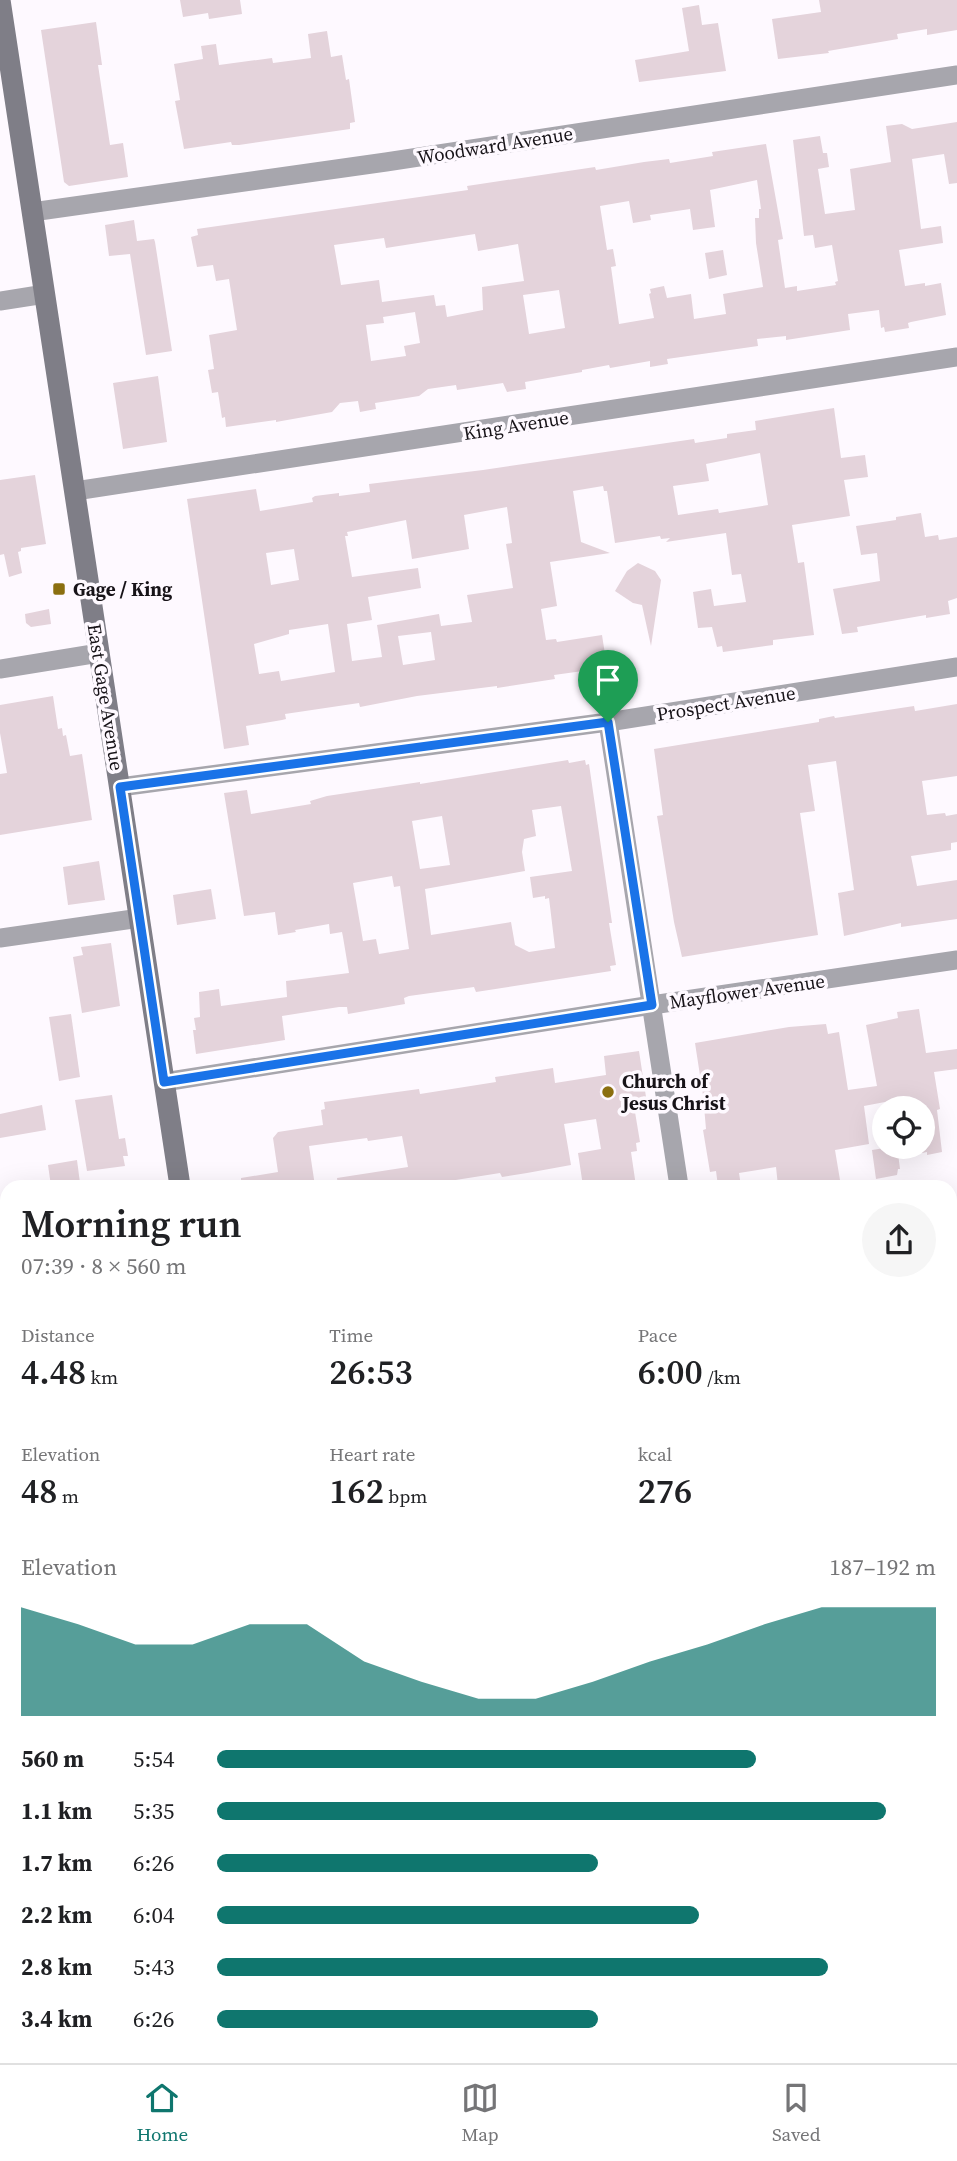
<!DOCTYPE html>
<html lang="en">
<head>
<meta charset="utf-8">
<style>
	body { margin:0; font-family:"Source Serif 4",serif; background:#f6f6f6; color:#202124; height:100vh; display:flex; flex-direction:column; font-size:26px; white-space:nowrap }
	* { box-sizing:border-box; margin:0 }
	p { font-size:23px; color:#757577 }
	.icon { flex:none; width:38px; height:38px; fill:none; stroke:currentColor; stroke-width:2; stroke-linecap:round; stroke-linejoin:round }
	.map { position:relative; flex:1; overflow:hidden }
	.panel { position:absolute; left:0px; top:1180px; width:957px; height:884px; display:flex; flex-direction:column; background:#fff; border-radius:21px 21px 0 0; box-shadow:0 7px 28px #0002 }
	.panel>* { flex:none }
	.tools { position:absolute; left:872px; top:1096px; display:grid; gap:14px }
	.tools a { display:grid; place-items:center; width:63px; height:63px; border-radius:50%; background:#fff; box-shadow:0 7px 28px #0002; font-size:35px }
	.pin { position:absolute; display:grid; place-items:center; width:60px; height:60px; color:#fff; margin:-72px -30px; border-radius:50% 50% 50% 0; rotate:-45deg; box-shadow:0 0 7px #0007 }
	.pin .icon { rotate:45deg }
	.round { display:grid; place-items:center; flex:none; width:74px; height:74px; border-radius:37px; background:#f6f6f6 }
	.headline { display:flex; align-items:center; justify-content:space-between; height:119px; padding:0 21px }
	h1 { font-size:38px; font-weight:600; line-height:52px }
	.figures { display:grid; grid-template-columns:repeat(3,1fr); gap:10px; height:119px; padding:7px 21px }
	.figures div { display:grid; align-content:center }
	.figures b { font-size:35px; font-weight:600 }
	.figures small { font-size:19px; font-weight:400 }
	.figures p { font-size:19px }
	.chart { height:196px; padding:14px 21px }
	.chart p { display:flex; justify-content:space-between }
	.chart svg { width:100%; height:126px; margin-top:7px; fill:#0f766e; opacity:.7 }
	ul { padding:0 21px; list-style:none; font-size:23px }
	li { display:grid; grid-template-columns:112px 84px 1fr; align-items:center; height:52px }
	li i { height:18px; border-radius:9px; background:#0f766e }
	.dock { display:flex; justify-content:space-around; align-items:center; height:98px; border-top:2px solid #e0e0e0; background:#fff; font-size:19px; color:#757577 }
	.dock a { display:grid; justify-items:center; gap:4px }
	.dock .selected { color:#0f766e }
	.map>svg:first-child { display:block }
	.building { fill:#e4d3db; fill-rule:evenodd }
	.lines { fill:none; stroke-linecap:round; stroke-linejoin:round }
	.minor { stroke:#a7a6ad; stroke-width:19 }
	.tertiary { stroke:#a7a6ad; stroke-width:21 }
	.secondary { stroke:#7f7e87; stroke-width:21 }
	.route-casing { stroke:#fff; stroke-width:14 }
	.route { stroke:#1a73e8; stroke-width:9 }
	.poi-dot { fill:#8b6f10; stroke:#fef9ff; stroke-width:2.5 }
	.labels { text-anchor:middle; stroke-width:7; stroke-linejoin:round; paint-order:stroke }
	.street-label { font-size:19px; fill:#171318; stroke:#fef9ff }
	.poi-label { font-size:19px; font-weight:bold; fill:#171318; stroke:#fef9ff; text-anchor:start }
</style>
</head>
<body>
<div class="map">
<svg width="957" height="2063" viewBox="0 0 957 2063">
	<rect width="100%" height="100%" fill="#fef9ff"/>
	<g class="building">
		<polygon points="180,0 240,0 242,14 209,19 208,13 183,17"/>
		<polygon points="819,0 957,0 957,30 927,35 927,29 897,34 898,39 828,51 829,53 778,59 772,19 821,12"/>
		<polygon points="699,5 702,25 718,23 726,71 639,82 635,60 689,51 682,8"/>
		<polygon points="96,22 102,65 98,65 110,145 123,143 128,177 69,186 64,182 41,30"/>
		<polygon points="327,31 331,57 342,55 346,80 349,79 355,122 350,123 350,129 239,145 232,145 231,142 184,149 175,101 180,100 174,64 203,59 201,46 216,44 219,65 272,58 273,63 311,58 308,34"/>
		<path d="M957,122V183L949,184L944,154L912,159L921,229L941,226L943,243L899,250L905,286L925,283V286L941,283L946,315L911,322L908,323L909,328L885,332L884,327L881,328L879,310L848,314L850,330L786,340V336L757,339L758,346L667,359L668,364L650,367V361L610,368L609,365L582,370V372L525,382L526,389L507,392L503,383L457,390L456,385L428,389L419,396L375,403L376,409L360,412L358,401L340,403L332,412L276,422V420L226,427L225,417L222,418L218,392L212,393L208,370L214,369L209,335L237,330L229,279L216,281L213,265L197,267L191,237L198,235L197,229L468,190L467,186L595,167L596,170L644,162L669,159L670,163L713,156L712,152L766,144L783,239L778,240L785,288L797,286V291L836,285L835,282L838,281L832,245L815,248L813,235L804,236L793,140L820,136L823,153H827L829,167L818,169L825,214L855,210L850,169L891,162L886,126L902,124L912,129ZM757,180L761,209H759V218H755L756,243L763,287L723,294L726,314L694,319L691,294L667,298L664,286L650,289L651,293L649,294L654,318L619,324L611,267L616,266L613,249L607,250L600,206L629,201L633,223L651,220L650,215L690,209L693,230L715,227L710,190ZM475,234L478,251L518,244L524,281L482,287L483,310L447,317L445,305L436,306L434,295L382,302L379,280L341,285L334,245L384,238L386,248ZM559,290L565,328L529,334L523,295ZM415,312L420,343L404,346L406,356L371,361L366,325L384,323L383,317Z"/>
		<polygon points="134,220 137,241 154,239 155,242 172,351 146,355 130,254 109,256 105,225"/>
		<polygon points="723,250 727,275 709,279 705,253"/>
		<polygon points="158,376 167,442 123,449 113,383"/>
		<path d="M834,408L841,458L865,455L868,477L844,480L850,516L792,525L798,563L804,562L814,635L773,640V645L723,652L722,646L717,647L712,627L698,628L693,592L711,589L714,606L746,602L741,574L732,575L726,533L666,542L670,538L661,539L660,536L615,543L607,491H604L603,486L573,491L581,542L610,553L550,562L557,606L541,609L546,640L556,639L557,642L602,635L607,667L594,672L590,670L554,675L555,679L497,688V686L417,696L360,707L359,703L285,714L286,719L282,720L246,726L249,745L224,749L187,499L256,489L260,511L313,502L312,498L315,496L339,493V496L370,492L369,484L483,470L694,439L695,443L727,438V434L756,430L755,421ZM760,453L768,505L719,513L718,509L678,515L673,486L709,481L706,464ZM507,507L512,543L506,544L513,588L467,595L472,622L441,626L439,614L377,625L382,657L352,661L347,624L372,620L368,597L421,588L418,568L352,577L345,536H348L347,532L406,520L412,559L469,549L464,515ZM294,549L299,580L271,585L266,553ZM328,624L335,672L281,681L279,671L259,674L254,644L289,634V630ZM431,632L435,660L403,665L398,636Z"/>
		<polygon points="35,475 46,544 21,548 21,551 18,552 22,573 9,577 4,554 0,555 0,480"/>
		<polygon points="921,513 925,537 938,535 939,540 957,537 957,598 948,601 950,614 926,618 926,615 857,627 858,632 842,634 833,589 880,581 877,553 861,555 856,526 896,520 896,517"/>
		<polygon points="638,563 655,571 661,580 651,646 642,605 633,603 615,591 627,571"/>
		<polygon points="49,609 51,624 31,627 26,623 25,614"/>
		<polygon points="53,696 58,729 62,728 63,736 66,735 70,756 82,754 92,820 0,835 0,774 7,773 0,733 0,705"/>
		<polygon points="957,704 957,776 922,781 927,815 945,813 946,816 957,814 957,842 951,843 951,850 911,856 917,886 957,880 957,919 901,927 901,923 844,936 838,893 854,890 836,761 808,765 815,811 800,813 818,935 682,957 674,922 657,816 663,815 654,749 819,722 819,719 834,716 835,718 914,706 915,711"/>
		<path d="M568,760L569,763L585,760L586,765L589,764L612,923H609L616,965L610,966L611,971L476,992L474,987L409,996L404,998L405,1004L348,1014L347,1007H339L282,1016L285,1040L196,1054L193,1030H196L194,1018L200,1017L199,992L219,989L221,1006L287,997L286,981L349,973L343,937L342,932L330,934L329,924L295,930L296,932L278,935L275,912L244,916L224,793L247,790L251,814L311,804L310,801L327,796L420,782V784ZM561,806L572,871L530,877L533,898L545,896V899L549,898L555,948L529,952L515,945L511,922L431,935L425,889L525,871L522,852L524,839L536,836L532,810ZM442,816L450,865L420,869L412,821ZM392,876L394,887L400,886L409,949L379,954L376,939L363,941L353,883Z"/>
		<polygon points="99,861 105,900 68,905 63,867"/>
		<polygon points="211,889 216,919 177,925 173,895"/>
		<polygon points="111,943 120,1006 82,1013 73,957 83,955 81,947"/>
		<polygon points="919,1009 926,1053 957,1049 957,1069 934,1072 940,1109 937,1110 942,1152 927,1155 927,1152 922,1153 922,1108 912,1108 911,1097 864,1106 869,1144 835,1150 841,1186 778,1186 776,1167 739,1173 741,1186 718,1186 716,1171 710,1172 703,1130 706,1129 703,1095 695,1043 789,1027 826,1024 828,1034 839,1032 848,1090 877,1086 866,1025 898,1018 897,1012"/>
		<polygon points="71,1014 80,1077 59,1081 49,1017"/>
		<polygon points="639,1051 648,1110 635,1112 640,1142 636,1143 637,1151 631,1152 636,1186 583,1186 578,1153 601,1149 596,1119 564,1124 571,1165 527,1173 502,1177 500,1173 443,1182 444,1186 338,1186 337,1178 408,1167 402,1136 368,1141 367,1138 309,1146 315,1186 241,1186 241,1178 278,1172 273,1138 278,1132 323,1125 321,1110 325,1109 324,1102 419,1089 420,1094 496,1082 495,1077 553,1068 555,1083 606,1075 604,1056"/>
		<polygon points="112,1095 119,1139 125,1138 128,1156 123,1156 125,1166 87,1171 75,1100"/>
		<polygon points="42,1105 46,1130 0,1138 0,1114"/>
		<polygon points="897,1146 900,1169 898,1169 897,1175 876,1179 872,1150"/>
		<polygon points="77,1160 80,1183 51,1186 48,1165"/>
	</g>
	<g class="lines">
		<g class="minor">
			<polyline points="32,212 386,162 957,75"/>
			<polyline points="0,301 45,294"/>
			<polyline points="75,491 957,357"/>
			<polyline points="0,669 99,653"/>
			<polyline points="608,722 679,1186"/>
			<polyline points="120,787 608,722 957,667"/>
			<polyline points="0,938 140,918"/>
			<polyline points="164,1082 652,1005 957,960"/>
			<polyline points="950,1269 957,1268"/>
			<polyline points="950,1865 957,1864"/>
			<polyline points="0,1882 7,1881"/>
			<polyline points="814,2056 815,2063"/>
		</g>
		<g class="tertiary">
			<polyline points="0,1536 7,1535"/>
			<polyline points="950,1566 957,1565"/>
		</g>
		<g class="secondary">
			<polyline points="0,0 180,1186"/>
			<polyline points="313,2056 314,2063"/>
		</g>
	</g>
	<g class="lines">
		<g class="route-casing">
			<polygon id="route" points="608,722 652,1005 164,1082 120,787"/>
		</g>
		<use href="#route" class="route"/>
	</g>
	<g class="poi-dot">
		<rect x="52" y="582" width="14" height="14" rx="3.5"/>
		<circle cx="608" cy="1092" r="7"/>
	</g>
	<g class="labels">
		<g class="street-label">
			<text transform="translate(495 145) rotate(-9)" y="7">Woodward Avenue</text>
			<text transform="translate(516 425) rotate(-9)" y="7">King Avenue</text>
			<text transform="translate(106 697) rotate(81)" y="7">East Gage Avenue</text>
			<text transform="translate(726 703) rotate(-9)" y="7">Prospect Avenue</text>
			<text transform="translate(747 991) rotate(-8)" y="7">Mayflower Avenue</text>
		</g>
		<g class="poi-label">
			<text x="73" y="596">Gage / King</text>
			<text x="622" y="1088">Church of<tspan x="622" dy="22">Jesus Christ</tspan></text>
		</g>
	</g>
</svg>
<div class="tools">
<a><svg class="icon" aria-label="locate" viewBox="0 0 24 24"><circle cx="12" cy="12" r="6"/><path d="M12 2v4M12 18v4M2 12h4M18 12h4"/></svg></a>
</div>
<div class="pin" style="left:608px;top:722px;background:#1e9e55"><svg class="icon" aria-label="arrive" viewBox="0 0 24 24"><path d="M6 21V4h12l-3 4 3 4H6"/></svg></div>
<section class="panel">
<div class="headline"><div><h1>Morning run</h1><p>07:39 · 8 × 560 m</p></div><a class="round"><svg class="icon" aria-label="share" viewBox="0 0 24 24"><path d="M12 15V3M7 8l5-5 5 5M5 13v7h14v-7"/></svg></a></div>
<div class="figures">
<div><p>Distance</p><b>4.48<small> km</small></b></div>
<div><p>Time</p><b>26:53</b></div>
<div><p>Pace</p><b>6:00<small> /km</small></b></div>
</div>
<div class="figures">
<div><p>Elevation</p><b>48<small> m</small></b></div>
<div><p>Heart rate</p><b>162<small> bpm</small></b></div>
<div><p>kcal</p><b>276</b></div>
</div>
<div class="chart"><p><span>Elevation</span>187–192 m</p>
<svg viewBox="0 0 160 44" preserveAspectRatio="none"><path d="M0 44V6L10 12L20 19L30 19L40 12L50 12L60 25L70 32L80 38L90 38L100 32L110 25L120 19L130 12L140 6L150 6L160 6V44z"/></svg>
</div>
<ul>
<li><b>560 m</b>5:54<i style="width:75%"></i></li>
<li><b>1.1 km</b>5:35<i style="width:93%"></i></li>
<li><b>1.7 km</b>6:26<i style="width:53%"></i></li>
<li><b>2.2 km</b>6:04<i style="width:67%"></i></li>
<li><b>2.8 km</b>5:43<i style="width:85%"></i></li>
<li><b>3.4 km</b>6:26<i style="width:53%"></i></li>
</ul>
</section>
</div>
<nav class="dock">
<a class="selected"><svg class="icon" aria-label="home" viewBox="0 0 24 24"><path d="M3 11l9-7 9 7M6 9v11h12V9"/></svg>Home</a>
<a><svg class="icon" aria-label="map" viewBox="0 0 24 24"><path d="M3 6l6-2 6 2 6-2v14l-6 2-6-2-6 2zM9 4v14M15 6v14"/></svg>Map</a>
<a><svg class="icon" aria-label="saved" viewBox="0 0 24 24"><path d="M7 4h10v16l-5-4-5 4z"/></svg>Saved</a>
</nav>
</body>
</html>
